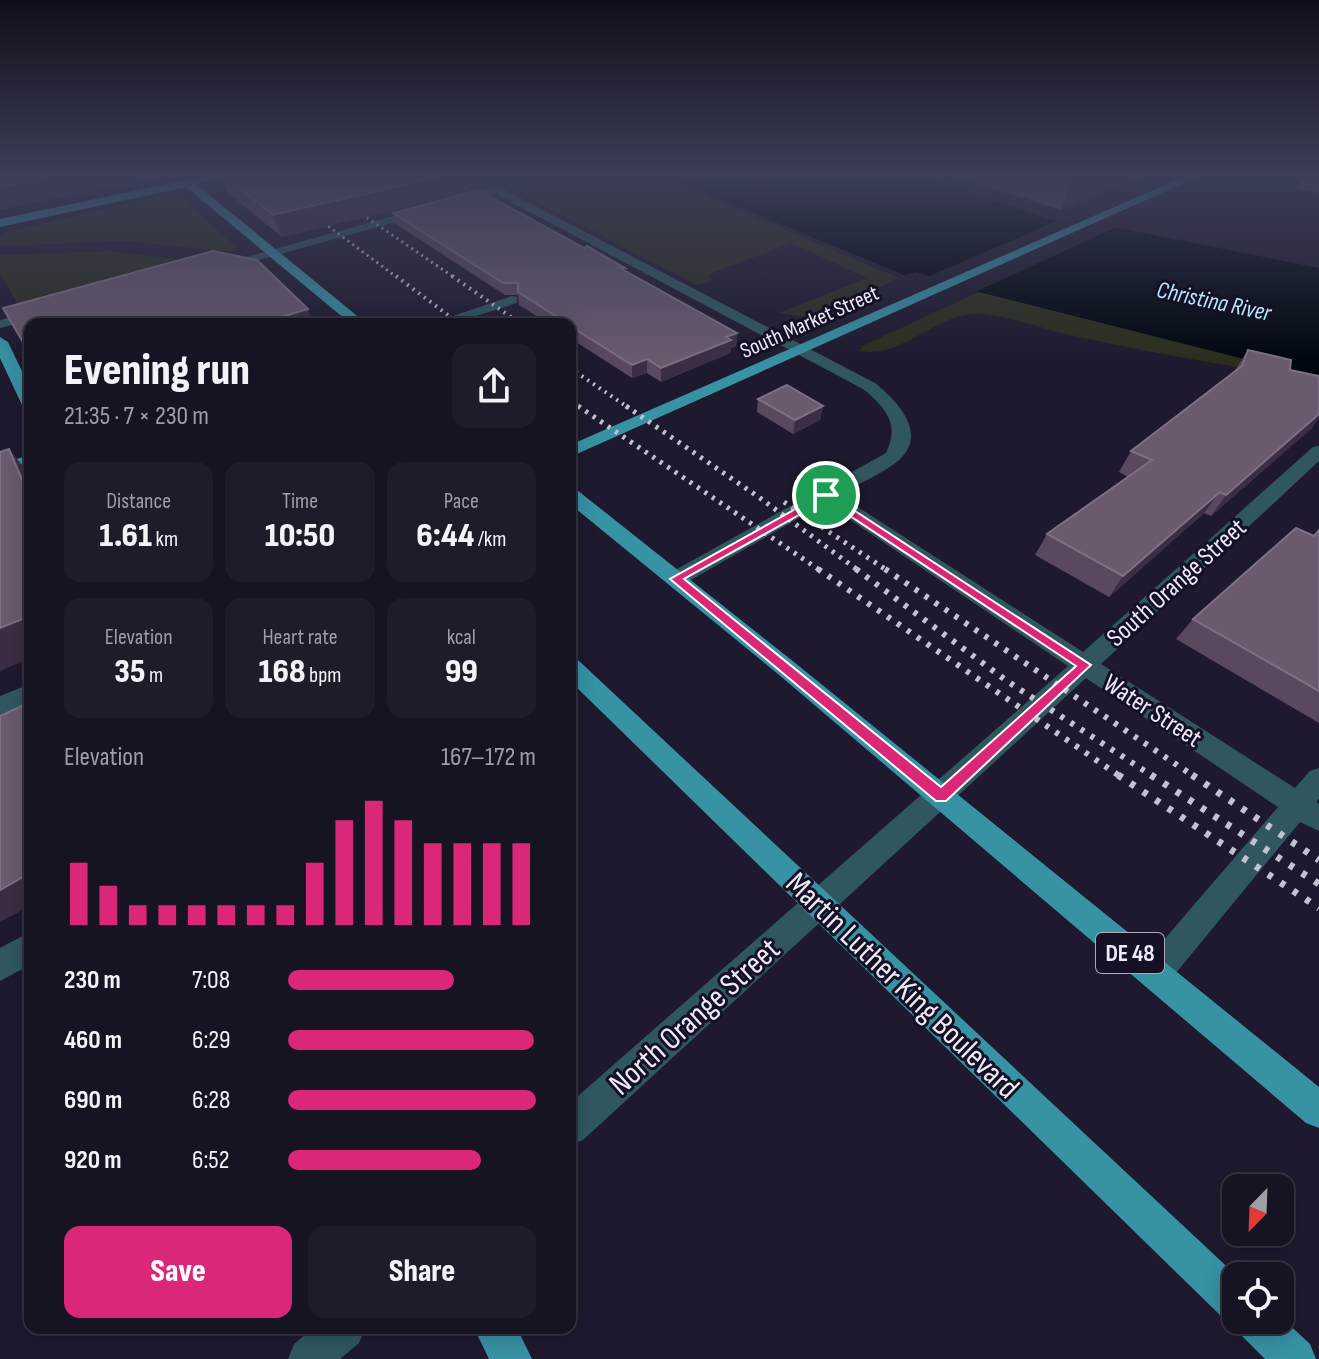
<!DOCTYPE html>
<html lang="en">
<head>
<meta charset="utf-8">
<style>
	body { margin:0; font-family:"Sofia Sans Condensed",sans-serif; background:#1f1c2a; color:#f1f3f6; height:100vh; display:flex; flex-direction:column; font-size:30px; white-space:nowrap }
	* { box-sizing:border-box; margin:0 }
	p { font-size:26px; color:#9e9ea5 }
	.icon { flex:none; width:44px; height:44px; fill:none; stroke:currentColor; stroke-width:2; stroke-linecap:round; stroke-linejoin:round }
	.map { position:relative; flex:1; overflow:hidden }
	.panel { position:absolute; left:24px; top:318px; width:552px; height:1016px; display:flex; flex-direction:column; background:#161322; border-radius:16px; box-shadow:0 4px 20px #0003,0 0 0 2px #353240 }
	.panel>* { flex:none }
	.needle { width:52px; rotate:203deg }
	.fabs { position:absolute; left:1222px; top:1174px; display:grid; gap:16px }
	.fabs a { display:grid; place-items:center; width:72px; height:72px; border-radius:16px; background:#161322; box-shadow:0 4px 20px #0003,0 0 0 2px #353240; font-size:40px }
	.pin { position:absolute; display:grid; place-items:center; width:68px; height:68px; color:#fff; margin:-34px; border:4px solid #fff; border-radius:50%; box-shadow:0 2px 8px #0007 }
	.round { display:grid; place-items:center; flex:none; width:84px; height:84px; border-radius:16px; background:#1f1c2a }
	.overview { display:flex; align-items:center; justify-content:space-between; height:136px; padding:0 40px }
	h1 { font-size:44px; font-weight:800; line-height:60px }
	.metrics { display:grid; grid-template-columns:repeat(3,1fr); gap:12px; height:136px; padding:8px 40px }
	.metrics div { display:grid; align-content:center; border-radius:16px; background:#1f1c2a; text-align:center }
	.metrics b { font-size:34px; font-weight:800 }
	.metrics small { font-size:22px; font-weight:400 }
	.metrics p { font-size:22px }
	.chart { height:224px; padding:16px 40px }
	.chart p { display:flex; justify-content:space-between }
	.chart svg { width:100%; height:144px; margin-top:8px; stroke:#db2777; stroke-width:6 }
	.primary-button { display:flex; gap:16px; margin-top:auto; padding:16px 40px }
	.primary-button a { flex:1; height:92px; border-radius:16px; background:#db2777; color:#fff; font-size:32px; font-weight:800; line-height:92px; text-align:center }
	.primary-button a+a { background:#1f1c2a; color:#f1f3f6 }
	ul { padding:0 40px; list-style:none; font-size:26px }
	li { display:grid; grid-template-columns:128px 96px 1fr; align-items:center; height:60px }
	li i { height:20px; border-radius:10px; background:#db2777 }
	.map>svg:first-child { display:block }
	.green { fill:#2b2e1d }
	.water { fill:#00060e }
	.pier { fill:#1e192e }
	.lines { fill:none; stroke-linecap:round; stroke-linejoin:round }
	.street { fill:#305760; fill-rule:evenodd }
	.primary { fill:#3792a4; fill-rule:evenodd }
	.rail-far4 { stroke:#c4c2d1; stroke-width:3; stroke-dasharray:2 4; stroke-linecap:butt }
	.rail-far3 { stroke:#c4c2d1; stroke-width:4; stroke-dasharray:2 5; stroke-linecap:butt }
	.rail-far2 { stroke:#c4c2d1; stroke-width:5; stroke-dasharray:3 6; stroke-linecap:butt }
	.rail-far1 { stroke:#c4c2d1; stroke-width:6; stroke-dasharray:4 8; stroke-linecap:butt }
	.rail { stroke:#c4c2d1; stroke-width:7; stroke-dasharray:5 10; stroke-linecap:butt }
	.wall { fill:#5a485e }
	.shaded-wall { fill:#3b2e44 }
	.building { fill:#6a5a6e; stroke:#7e7084; stroke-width:2 }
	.route { fill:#db2777; stroke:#fff; stroke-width:2; fill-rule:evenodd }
	.labels { text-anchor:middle; stroke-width:6; stroke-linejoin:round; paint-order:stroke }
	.far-street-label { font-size:22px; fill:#eceaf8; stroke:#151024 }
	.far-water-label { font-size:24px; font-style:italic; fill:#b6e5fd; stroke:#151024 }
	.shield { fill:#151024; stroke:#aca9b8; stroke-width:2 }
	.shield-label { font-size:24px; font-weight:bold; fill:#eceaf8 }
	.street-label { font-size:26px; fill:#eceaf8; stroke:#151024 }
	.near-street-label { font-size:32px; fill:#eceaf8; stroke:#151024 }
</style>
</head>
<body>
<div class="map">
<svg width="1319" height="1359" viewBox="0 0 1319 1359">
	<rect width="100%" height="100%" fill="#1e192e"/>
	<g class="green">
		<polygon points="523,174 653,174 899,278 813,318 779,313 867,278 791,243 709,274 711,282 697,285 527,197 528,188 534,180"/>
		<polygon points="169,194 178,195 239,250 221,251 126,241 0,246 0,235 7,232"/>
		<polygon points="110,251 185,260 21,310 0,273 0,255"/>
		<path d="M979,292L1319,378C1239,369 1158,354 1079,337C1048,331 1016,318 985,314C939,308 904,360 860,351L862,346Z"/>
	</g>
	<polygon class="water" points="659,174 911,174 1096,234 1114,227 1319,268 1319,378 979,292 917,272 904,275"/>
	<polygon class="pier" points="1062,219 1096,230 1113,224 1121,225 971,294 925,278"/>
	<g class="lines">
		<g class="street">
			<path d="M493,188H501L875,383C896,400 929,433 899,460C883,474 857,484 839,495L1083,652L1313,447L1319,446V461L1101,664L1295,788L1310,771L1319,768V799L1316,802L1319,804V831L1300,822L1166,985L1155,990L1144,985L1139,974L1144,963L1278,807L1086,678L583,1140L570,1145V1103L1068,666L825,503L684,584H668L665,579L668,574L886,453C900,424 886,408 863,389L496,194L223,270L211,267Z"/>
			<polygon points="512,296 517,297 517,303 451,324 429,324"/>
			<polygon points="39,310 46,314 44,317 0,328 0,320"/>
			<polygon points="30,684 30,705 0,717 0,696"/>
			<polygon points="30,932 30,965 0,981 0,948"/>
			<polygon points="313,1328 365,1328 359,1343 340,1359 288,1359 294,1344"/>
		</g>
		<g class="primary">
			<polygon points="215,174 235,174 196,184 367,324 351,324 186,187 0,227 0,219"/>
			<polygon points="1190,174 1204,174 570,457 570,445"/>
			<polygon points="0,337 8,342 30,388 30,410 22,405 0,358"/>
			<polygon points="30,455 30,466 0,476 0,464"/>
			<polygon points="570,488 577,490 794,662 1319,1087 1319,1128 1306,1123 778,674 570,504"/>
			<polygon points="570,657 578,660 1237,1276 1236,1320 1280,1320 1280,1316 1310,1344 1316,1359 1265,1359 1240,1334 1235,1323 1222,1317 570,681"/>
			<polygon points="474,1328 517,1328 532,1359 489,1359"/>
		</g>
		<g class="rail-far4">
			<polyline points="347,204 455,278"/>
			<polyline points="309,212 398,278"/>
		</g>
		<g class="rail-far3">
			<polyline points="396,276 460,324"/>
			<polyline points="452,276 521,324"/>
			<polyline points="570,368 629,408"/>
			<polyline points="570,401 581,408"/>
		</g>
		<g class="rail-far2">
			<polyline points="578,406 821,571"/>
			<polyline points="626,406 760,498 859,571"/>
			<polyline points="784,502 888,571"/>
		</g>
		<g class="rail-far1">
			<polyline points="818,569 1121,777"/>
			<polyline points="856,569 1007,681 1154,777"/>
			<polyline points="885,569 1195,777"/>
		</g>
		<g class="rail">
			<polyline points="1118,775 1319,908"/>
			<polyline points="1151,775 1319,884"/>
			<polyline points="1192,775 1319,860"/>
		</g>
	</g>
	<g class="wall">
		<polygon points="220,174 480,174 482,185 464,190 464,193 282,237 228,193"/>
		<polygon points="947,174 1144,174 1061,210"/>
		<polygon points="1319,174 1319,193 1298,189 1301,183"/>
		<polygon points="393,213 625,271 737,333 736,346 731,348 730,353 661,382 647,373 632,378 570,338 570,324 549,324 519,305 518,295 505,295 396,224"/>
		<polygon points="1248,350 1290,370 1312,428 1211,516 1204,513 1109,597 1035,555 1047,534 1128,477 1119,472 1131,451 1234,372"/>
		<polygon points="758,399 823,406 820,420 793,434 757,412"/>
		<polygon points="1319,530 1319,723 1176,639 1193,619 1314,536"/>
	</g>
	<g class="shaded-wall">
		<polygon points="68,174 170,174 171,175 0,210 0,187"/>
		<polygon points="451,174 480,174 482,185 464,190 464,193 282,237 273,215"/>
		<polygon points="1075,174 1144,174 1061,210"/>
		<polygon points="308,309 314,324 258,324"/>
		<polygon points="737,333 736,346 731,348 730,353 661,382 661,368 726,337"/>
		<polygon points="647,359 647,373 632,378 632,365"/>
		<polygon points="823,406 820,420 793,434 795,420"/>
		<polygon points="1319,414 1319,418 1312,428 1211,516 1226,495"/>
		<polygon points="9,449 30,475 30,498"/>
		<polygon points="1220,492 1204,513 1109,597 1123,576"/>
		<polygon points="30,616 30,658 0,671 0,628"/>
		<polygon points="30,873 30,906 0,922 0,890"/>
	</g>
	<g class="building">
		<polygon points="0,174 68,174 0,187"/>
		<polygon points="221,174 451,174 273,215"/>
		<polygon points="1309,174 1319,174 1319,187 1301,183"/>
		<polygon points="478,190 584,248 587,246 625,268 620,268 737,333 726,337 731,340 661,368 647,359 632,365 570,326 570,324 568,324 518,292 518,283 503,283 393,213"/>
		<polygon points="213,251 257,260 308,309 258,324 30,324 30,354 3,308"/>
		<polygon points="1248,350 1291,360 1290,370 1319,376 1319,414 1226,495 1220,492 1123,576 1047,534 1152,460 1131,451 1242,366"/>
		<polygon points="787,385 823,406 795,420 758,399"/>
		<polygon points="9,449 30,498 30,616 0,628 0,452"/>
		<polygon points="1296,528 1314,536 1319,530 1319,691 1193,619"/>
		<polygon points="30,702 30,873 0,890 0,716"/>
	</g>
	<linearGradient id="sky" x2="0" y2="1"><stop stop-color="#100e19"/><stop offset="0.48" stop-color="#3b3e57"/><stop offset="1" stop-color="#3b3e57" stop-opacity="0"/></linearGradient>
	<rect width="1319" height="364" fill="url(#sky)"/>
	<path class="route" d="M826,492L1091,665L946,801H936L670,579ZM826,500L1076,666L941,787L684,579Z"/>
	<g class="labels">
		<g class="far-street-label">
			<text transform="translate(809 321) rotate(-24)" y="8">South Market Street</text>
		</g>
		<g class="far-water-label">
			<text transform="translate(1214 301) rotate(12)" y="8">Christina River</text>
		</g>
		<rect class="shield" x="1096" y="933" width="68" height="40" rx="6"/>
		<g class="shield-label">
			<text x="1130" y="961">DE 48</text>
		</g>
		<g class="street-label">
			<text transform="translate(1176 582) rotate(-42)" y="9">South Orange Street</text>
			<text transform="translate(1153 710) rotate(33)" y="9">Water Street</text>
		</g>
		<g class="near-street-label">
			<text transform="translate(903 985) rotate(44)" y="11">Martin Luther King Boulevard</text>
			<text transform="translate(694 1016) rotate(-42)" y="11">North Orange Street</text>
		</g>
	</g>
</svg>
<div class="fabs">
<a><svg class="needle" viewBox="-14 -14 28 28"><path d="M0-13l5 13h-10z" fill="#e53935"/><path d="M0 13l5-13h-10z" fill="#9e9ea5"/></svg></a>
<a><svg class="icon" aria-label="locate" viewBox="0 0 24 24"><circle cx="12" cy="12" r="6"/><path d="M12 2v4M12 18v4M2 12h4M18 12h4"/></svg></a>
</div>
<div class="pin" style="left:826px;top:495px;background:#1e9e55"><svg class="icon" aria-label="arrive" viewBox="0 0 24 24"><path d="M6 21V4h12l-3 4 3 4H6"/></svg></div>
<section class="panel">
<div class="overview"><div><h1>Evening run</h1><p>21:35 · 7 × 230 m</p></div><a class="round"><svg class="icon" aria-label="share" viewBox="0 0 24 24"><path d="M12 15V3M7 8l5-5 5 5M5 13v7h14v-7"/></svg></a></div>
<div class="metrics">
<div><p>Distance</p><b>1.61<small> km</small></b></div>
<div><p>Time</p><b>10:50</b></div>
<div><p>Pace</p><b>6:44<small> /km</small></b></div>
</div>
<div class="metrics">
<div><p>Elevation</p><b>35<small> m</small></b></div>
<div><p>Heart rate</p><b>168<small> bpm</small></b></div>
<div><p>kcal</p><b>99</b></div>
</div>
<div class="chart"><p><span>Elevation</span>167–172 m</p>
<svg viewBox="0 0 160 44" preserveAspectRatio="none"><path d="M5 44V25M15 44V32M25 44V38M35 44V38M45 44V38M55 44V38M65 44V38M75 44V38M85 44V25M95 44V12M105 44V6M115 44V12M125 44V19M135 44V19M145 44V19M155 44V19"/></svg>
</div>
<ul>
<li><b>230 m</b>7:08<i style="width:67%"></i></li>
<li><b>460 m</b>6:29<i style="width:99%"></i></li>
<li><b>690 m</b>6:28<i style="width:100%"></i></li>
<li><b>920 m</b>6:52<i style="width:78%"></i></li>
</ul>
<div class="primary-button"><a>Save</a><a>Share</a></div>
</section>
</div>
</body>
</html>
